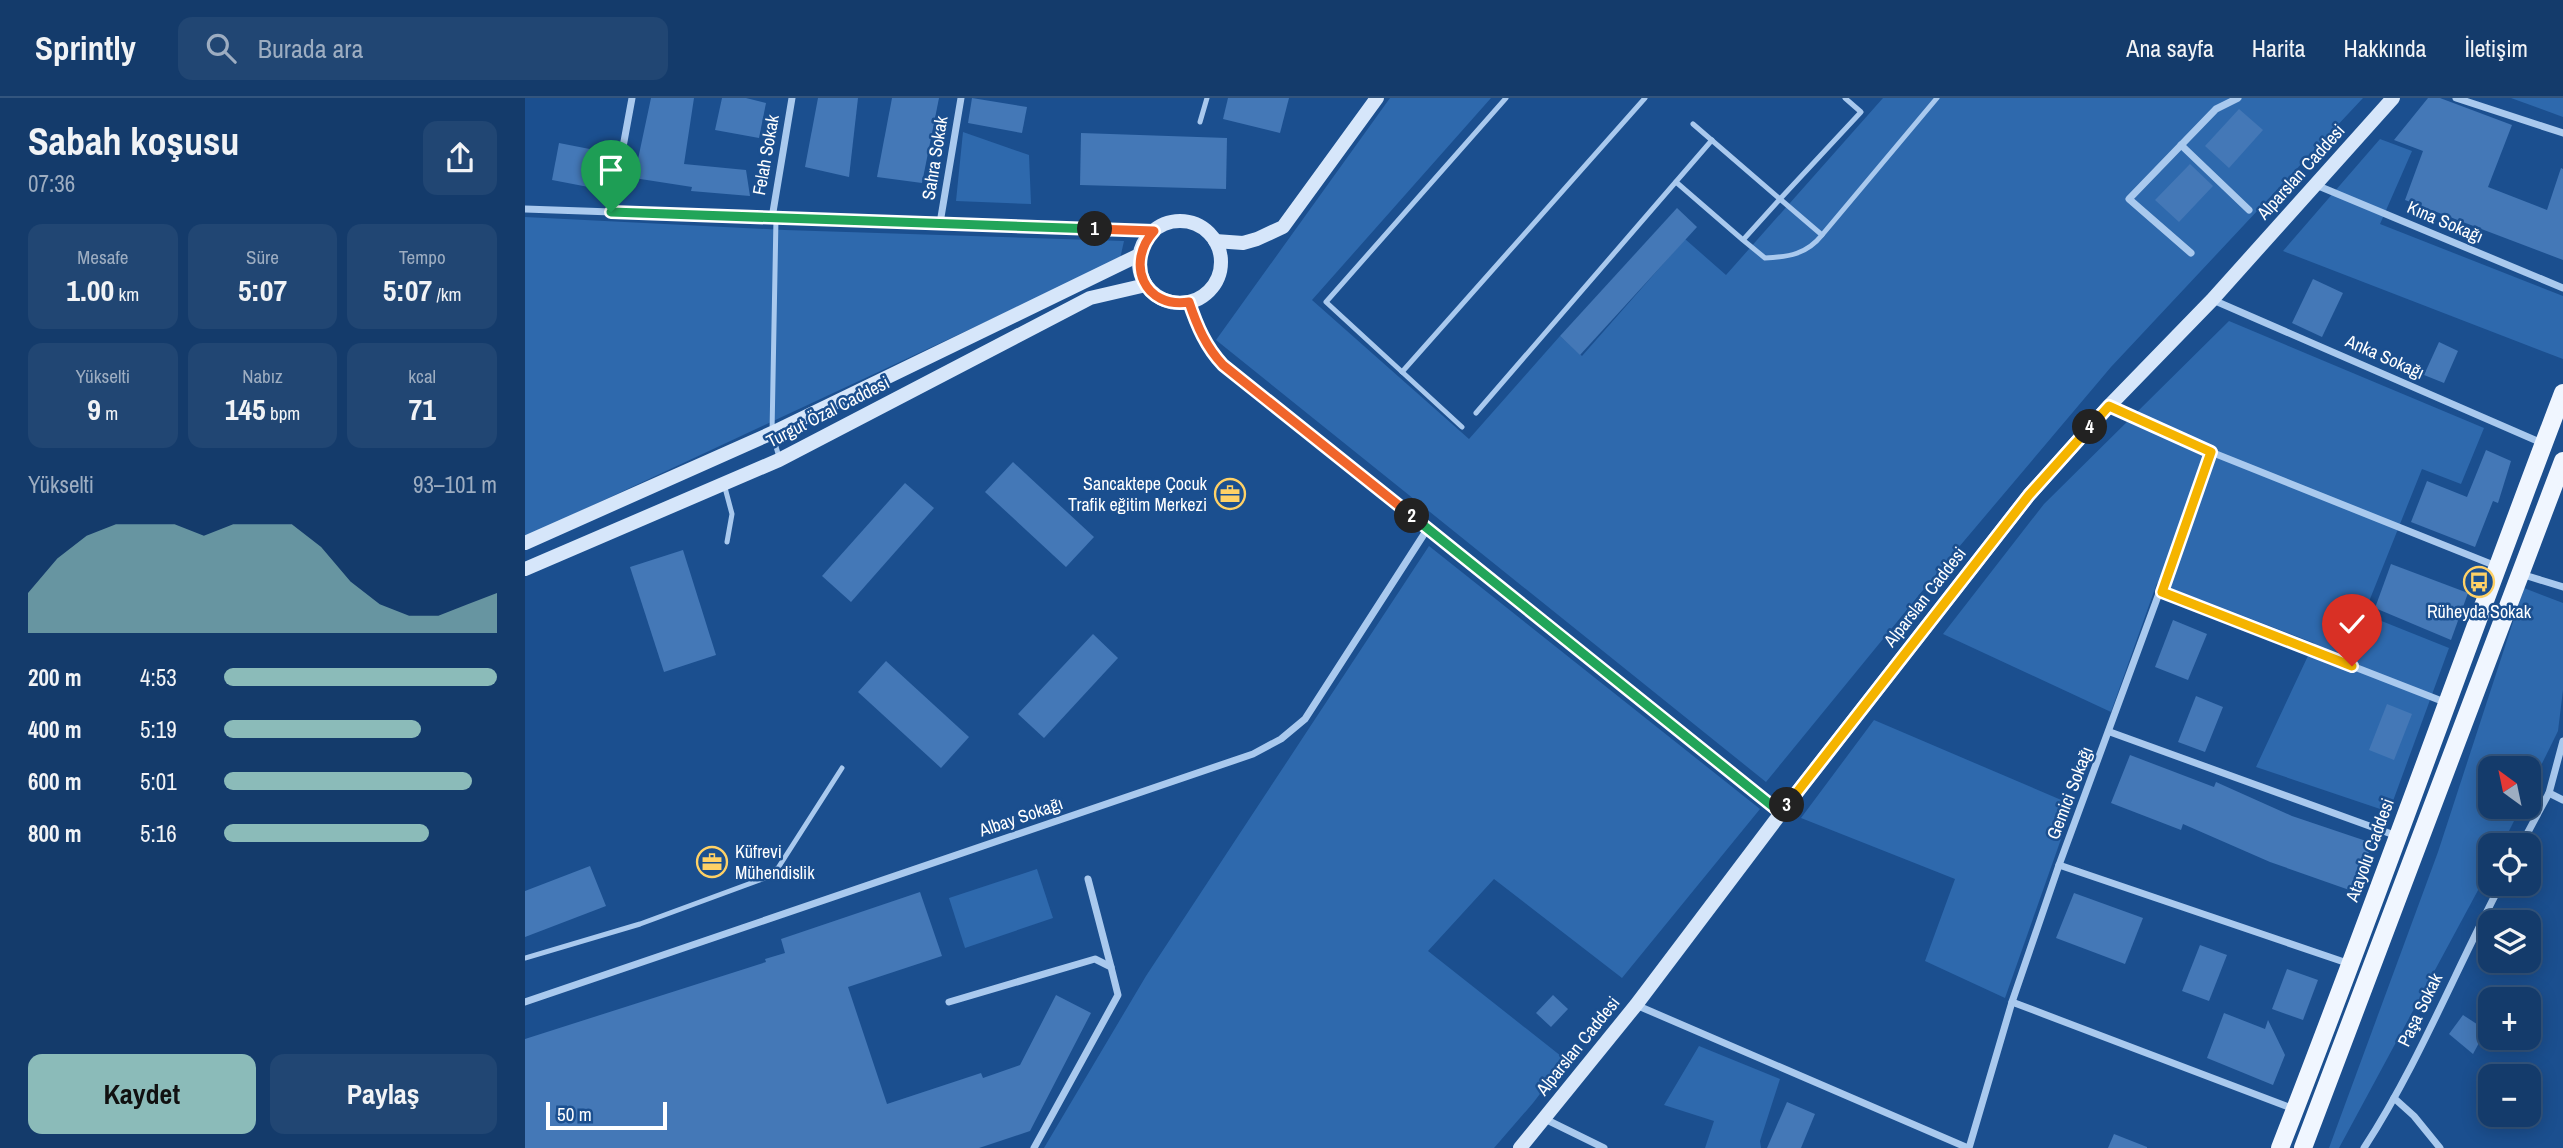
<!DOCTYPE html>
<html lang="tr">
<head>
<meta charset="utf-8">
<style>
	body { margin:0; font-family:"Archivo Narrow",sans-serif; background:#214673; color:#f1f3f6; height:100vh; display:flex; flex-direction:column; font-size:26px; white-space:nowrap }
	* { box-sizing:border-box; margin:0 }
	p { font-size:23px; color:#9dadc1 }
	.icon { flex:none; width:38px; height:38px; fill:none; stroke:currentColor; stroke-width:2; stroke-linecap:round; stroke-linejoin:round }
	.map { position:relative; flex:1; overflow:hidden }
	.panel { display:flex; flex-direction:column; background:#143b6b; width:525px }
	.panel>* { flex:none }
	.needle { width:46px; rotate:327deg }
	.tools { position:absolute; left:1953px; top:658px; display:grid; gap:14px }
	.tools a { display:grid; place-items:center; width:63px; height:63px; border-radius:14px; background:#143b6b; box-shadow:0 4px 18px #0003,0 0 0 2px #33557e; font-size:35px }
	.scale { position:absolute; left:21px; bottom:18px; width:121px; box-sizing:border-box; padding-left:7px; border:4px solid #fff; border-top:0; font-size:19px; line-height:24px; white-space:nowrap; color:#fff; -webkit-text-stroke:5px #1b4f8f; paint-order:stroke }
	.pin { position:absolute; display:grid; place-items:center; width:60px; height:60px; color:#fff; margin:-72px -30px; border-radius:50% 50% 50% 0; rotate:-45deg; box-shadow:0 0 7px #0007 }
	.pin .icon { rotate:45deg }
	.km { position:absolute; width:35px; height:35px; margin:-18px; border-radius:50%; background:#222; color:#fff; font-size:19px; line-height:35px; text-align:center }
	.round { display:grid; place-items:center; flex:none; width:74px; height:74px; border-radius:14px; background:#214673 }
	.headline { display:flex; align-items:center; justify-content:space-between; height:119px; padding:0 28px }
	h1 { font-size:38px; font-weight:800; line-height:52px }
	.metrics { display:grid; grid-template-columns:repeat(3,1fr); gap:10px; height:119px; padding:7px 28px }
	.metrics div { display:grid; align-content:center; border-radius:14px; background:#214673; text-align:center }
	.metrics b { font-size:30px; font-weight:800 }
	.metrics small { font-size:19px; font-weight:400 }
	.metrics p { font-size:19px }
	.chart { height:196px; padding:14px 28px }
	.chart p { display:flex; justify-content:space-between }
	.chart svg { width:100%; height:126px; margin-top:7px; fill:#8bbbb9; opacity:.7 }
	.button { display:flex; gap:14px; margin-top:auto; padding:14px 28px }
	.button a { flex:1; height:80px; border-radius:14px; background:#8bbbb9; color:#111; font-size:28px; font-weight:800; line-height:80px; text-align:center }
	.button a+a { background:#214673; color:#f1f3f6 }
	ul { padding:0 28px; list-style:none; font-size:23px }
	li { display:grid; grid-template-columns:112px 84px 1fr; align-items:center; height:52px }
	li i { height:18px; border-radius:9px; background:#8bbbb9 }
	header { display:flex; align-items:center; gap:42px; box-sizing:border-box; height:98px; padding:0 35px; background:#143b6b; border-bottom:2px solid #33557e }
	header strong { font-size:33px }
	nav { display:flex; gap:38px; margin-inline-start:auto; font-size:24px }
	.search { width:490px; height:63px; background:#214673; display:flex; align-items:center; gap:18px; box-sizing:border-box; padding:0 24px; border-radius:14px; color:#9dadc1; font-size:26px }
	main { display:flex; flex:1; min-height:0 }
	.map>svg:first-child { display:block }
	.green { fill:#2e69ad }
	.building { fill:#4478b7 }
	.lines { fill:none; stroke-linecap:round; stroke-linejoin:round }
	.lane { stroke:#a9c9ee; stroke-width:5 }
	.street { stroke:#a9c9ee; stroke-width:7 }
	.secondary { stroke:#d6e6fa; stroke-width:14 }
	.primary { stroke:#f0f6ff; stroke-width:18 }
	.split-1-casing { stroke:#fff; stroke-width:14 }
	.split-2-casing { stroke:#fff; stroke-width:14 }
	.split-3-casing { stroke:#fff; stroke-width:14 }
	.split-4-casing { stroke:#fff; stroke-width:14 }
	.split-5-casing { stroke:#fff; stroke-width:14 }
	.split-1 { stroke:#22a559; stroke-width:9 }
	.split-2 { stroke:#f0652b; stroke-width:9 }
	.split-3 { stroke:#22a559; stroke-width:9 }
	.split-4 { stroke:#f5b400; stroke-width:9 }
	.split-5 { stroke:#f5b400; stroke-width:9 }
	.labels { text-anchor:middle; stroke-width:5; stroke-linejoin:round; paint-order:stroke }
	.street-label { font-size:18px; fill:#fff; stroke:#1b4f8f }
	.poi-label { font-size:18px; fill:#fff; stroke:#1b4f8f; text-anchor:end }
</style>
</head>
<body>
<header>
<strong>Sprintly</strong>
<div class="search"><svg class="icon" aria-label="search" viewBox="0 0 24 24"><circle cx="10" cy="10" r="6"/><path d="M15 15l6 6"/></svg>Burada ara</div>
<nav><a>Ana sayfa</a><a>Harita</a><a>Hakkında</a><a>İletişim</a></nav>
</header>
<main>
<section class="panel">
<div class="headline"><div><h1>Sabah koşusu</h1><p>07:36</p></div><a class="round"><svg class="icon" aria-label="share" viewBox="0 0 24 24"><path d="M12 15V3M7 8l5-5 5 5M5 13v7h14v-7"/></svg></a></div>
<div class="metrics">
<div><p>Mesafe</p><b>1.00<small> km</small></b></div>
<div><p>Süre</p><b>5:07</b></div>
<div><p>Tempo</p><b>5:07<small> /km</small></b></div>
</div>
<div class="metrics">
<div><p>Yükselti</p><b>9<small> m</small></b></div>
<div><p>Nabız</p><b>145<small> bpm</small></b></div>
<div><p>kcal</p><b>71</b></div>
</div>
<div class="chart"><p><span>Yükselti</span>93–101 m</p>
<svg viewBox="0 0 160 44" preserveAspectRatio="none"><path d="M0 44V30L10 18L20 10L30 6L40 6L50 6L60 10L70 6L80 6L90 6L100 14L110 26L120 34L130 38L140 38L150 34L160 30V44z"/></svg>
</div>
<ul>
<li><b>200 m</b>4:53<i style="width:100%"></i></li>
<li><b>400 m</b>5:19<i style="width:72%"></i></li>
<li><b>600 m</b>5:01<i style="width:91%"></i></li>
<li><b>800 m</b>5:16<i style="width:75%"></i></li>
</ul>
<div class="button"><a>Kaydet</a><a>Paylaş</a></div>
</section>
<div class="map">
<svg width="2038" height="1050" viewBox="0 0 2038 1050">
	<rect width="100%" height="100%" fill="#1b4f8f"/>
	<g class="green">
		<polygon points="865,0 966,0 787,202 944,341 1035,238 1057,258 1160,141 1201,177 1358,0 1838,0 1586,269 1412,475 1241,684 691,242"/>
		<polygon points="1986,0 2038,0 2038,19"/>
		<polygon points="438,34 504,57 506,106 431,103"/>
		<polygon points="1855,41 1887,53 1855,126 2038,198 2038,261 1758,153"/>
		<polygon points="0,119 260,132 599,143 595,161 0,439"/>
		<polygon points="1704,223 1959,330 1936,386 1897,371 1839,516 1924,550 1864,714 1731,669 1789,545 1632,485 1586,614 1418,536 1519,406"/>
		<polygon points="904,448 1235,711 1097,880 969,781 903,853 1041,962 1008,1005 969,1050 519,1050 621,878"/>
		<polygon points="1999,490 2038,505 2038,592 2033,633 2004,692 2004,670 1965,670 1965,709 1996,709 1977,747 1965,747 1965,770 1814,1050 1804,1050 1913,754"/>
		<polygon points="1349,622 1548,707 1480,900 1400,863 1430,781 1276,720"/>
		<polygon points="512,771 528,820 440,850 424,800"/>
		<polygon points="1174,948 1255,981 1235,1043 1236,1050 1180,1050 1189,1023 1139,1007"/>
	</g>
	<g class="building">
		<polygon points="126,0 169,0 159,66 221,72 225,98 166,93 167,89 109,80"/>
		<polygon points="197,0 221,0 241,5 234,40 190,32"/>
		<polygon points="293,0 333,0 324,79 280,69"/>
		<polygon points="367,0 414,0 397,85 352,79"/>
		<polygon points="447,0 502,9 497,35 443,25"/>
		<polygon points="703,0 764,0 755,35 698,21"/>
		<polygon points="1903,0 1915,0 1987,27 1963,89 2022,112 2036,70 2038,71 2038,162 1880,102 1898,53 1869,42"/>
		<polygon points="1714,11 1738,32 1704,70 1680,48"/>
		<polygon points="556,35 702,40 701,91 555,87"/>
		<polygon points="34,45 80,54 74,91 27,82"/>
		<polygon points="1665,66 1688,88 1654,124 1630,102"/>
		<polygon points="1152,110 1172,129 1055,257 1035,238"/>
		<polygon points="1788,181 1818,195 1797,239 1767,225"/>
		<polygon points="1914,244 1933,253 1919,285 1899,277"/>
		<polygon points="1961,352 1986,363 1973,405 1968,403 1950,449 1886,424 1902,383 1942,399"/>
		<polygon points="488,364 569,439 541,469 460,394"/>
		<polygon points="380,385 409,410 326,504 297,478"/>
		<polygon points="158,452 191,557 139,574 105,469"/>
		<polygon points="1866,466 1943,495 1926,542 1850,510"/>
		<polygon points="1648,522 1682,536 1663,582 1630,569"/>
		<polygon points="568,536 593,560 519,640 493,616"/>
		<polygon points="361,563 444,639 416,670 333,594"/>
		<polygon points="1671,598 1698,609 1680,654 1653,644"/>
		<polygon points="1862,606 1887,616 1869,662 1844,652"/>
		<polygon points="1605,657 1689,689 1691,684 1767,718 1847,745 1830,794 1745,764 1658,726 1656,732 1586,705"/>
		<polygon points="65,768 81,808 0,839 0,793"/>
		<polygon points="395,794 417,858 323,889 362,1006 456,975 458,980 495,967 531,897 566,915 505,1033 454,1050 0,1050 0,941 241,864 240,861 260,855 256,841"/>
		<polygon points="1549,795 1618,820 1600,866 1531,840"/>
		<polygon points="1675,847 1702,857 1684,903 1657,893"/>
		<polygon points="1762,871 1793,882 1778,922 1747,911"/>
		<polygon points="1028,897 1043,911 1026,929 1011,915"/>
		<polygon points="1699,915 1740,931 1743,922 1760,957 1748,987 1682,960"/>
		<polygon points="1938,917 1961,932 1948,956 1924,936"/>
		<polygon points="1262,1004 1290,1016 1276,1050 1242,1050"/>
		<polygon points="1589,1036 1622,1049 1622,1050 1583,1050"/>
	</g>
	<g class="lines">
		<g class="lane">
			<polyline points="675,24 682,0"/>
			<polyline points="1168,26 1255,101 1336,14 1320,0"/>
			<path d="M1151,84L1218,142L1255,101L1297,137C1282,156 1264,159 1240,160L1218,142"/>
			<polyline points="251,120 247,335 254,359"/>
			<polyline points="1297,137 1412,0"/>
			<polyline points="877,274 1120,0"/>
			<polyline points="951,315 1187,42"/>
			<polyline points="937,329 801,204 981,0"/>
			<polyline points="199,386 207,416 202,444"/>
			<polyline points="0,860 115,826 240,780 253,770 317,670"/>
		</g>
		<g class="street">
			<polyline points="1931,0 2038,35"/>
			<polyline points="1656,47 1724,112"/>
			<polyline points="1791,87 2038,190"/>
			<polyline points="0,111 629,133"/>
			<polyline points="86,114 107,0"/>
			<polyline points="247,120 267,0"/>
			<polyline points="415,125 436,0"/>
			<polyline points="1666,155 1604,101 1691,11 1713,0"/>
			<polyline points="1688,202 2017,345"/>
			<polyline points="664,204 677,239 698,267 1256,715"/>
			<polyline points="1584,308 1686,354 1971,468"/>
			<polyline points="1996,476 2038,489"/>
			<polyline points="1637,494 1922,605"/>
			<polyline points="1585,634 1872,738"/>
			<polyline points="2024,695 2038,702"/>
			<polyline points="1996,747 2024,695 2038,643"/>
			<polyline points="1534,767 1825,866"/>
			<polyline points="563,781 586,869"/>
			<polyline points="0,904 728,656 756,641 780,621 903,430"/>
			<polyline points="424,904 570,861 586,869 593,897 509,1050"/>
			<polyline points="1487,904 1769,1011"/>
			<polyline points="1111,907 1443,1050"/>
			<polyline points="1869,1000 1889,1018 1915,1050"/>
			<polyline points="1020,1021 1079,1050"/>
			<polyline points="1444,1050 1487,904 1534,767 1686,354"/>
			<path d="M1839,1050C1893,967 1930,873 1976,786"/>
		</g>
		<g class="secondary">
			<circle cx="655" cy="164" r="41"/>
			<polyline points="690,143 718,145 732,141 758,129 852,0"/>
			<polyline points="0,445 247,335 614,157"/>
			<polyline points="0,471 254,362 565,200 621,187"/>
			<polyline points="995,1050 1111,907 1256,715 1504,397 1584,308 1687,202 1868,0"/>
		</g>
		<g class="primary">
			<path d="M1755,1050C1853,800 1942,546 2038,295"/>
			<polyline points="1778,1050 2038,363"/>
		</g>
	</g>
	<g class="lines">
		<g class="split-1-casing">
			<polyline id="split-1" points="86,114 570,131"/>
		</g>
		<g class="split-2-casing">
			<path id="split-2" d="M570,131L629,133C600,165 619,211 664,204C672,228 681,249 698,267L887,418"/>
		</g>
		<g class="split-3-casing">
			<polyline id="split-3" points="887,418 1256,715 1262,707"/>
		</g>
		<g class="split-4-casing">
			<polyline id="split-4" points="1262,707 1504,397 1565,329"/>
		</g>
		<g class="split-5-casing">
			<polyline id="split-5" points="1565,329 1584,308 1686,354 1637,494 1827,568"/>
		</g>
		<use href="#split-1" class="split-1"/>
		<use href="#split-2" class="split-2"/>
		<use href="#split-3" class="split-3"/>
		<use href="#split-4" class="split-4"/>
		<use href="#split-5" class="split-5"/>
	</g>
	<defs>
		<g id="office-ring" transform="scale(1.575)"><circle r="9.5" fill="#1b4f8f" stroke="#ffd166" stroke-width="1.5"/><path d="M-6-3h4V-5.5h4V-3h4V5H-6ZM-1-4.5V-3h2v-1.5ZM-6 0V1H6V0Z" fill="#ffd166"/></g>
		<g id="bus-ring" transform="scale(1.575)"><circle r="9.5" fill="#1b4f8f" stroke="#ffd166" stroke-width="1.5"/><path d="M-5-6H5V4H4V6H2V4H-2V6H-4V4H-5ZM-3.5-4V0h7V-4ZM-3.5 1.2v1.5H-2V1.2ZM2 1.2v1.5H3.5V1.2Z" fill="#ffd166"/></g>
	</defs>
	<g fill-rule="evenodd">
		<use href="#office-ring" x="705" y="396"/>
		<use href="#bus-ring" x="1954" y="484"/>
		<use href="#office-ring" x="187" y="764"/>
	</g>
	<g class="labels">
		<g class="street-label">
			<text transform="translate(241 57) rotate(-80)" y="6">Felah Sokak</text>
			<text transform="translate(410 60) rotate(-81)" y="6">Sahra Sokak</text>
			<text transform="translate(1776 74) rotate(-48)" y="6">Alparslan Caddesi</text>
			<text transform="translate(1920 124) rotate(23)" y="6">Kına Sokağı</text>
			<text transform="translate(1860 259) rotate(24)" y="6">Anka Sokağı</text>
			<text transform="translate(303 314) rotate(-27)" y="6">Turgut Özal Caddesi</text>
			<text transform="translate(1400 499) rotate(-52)" y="6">Alparslan Caddesi</text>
			<text transform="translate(1545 695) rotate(-69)" y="6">Gemici Sokağı</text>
			<text transform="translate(496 719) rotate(-19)" y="6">Albay Sokağı</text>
			<text transform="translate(1845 752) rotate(-70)" y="6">Atayolu Caddesi</text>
			<text transform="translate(1895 912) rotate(-64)" y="6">Paşa Sokak</text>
			<text transform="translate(1053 948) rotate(-51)" y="6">Alparslan Caddesi</text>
		</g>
		<g class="poi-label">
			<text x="682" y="392">Sancaktepe Çocuk<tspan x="682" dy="21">Trafik eğitim Merkezi</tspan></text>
			<text x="1954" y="520" text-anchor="middle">Rüheyda Sokak</text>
			<text x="210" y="760" text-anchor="start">Küfrevi<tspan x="210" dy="21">Mühendislik</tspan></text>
		</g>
	</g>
</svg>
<div class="tools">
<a><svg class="needle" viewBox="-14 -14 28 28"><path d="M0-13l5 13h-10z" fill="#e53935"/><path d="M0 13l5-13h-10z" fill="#9dadc1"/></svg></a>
<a><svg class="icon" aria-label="locate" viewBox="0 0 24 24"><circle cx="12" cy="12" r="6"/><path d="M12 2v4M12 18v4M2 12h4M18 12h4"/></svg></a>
<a><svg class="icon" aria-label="layers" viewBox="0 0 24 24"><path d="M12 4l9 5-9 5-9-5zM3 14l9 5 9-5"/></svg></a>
<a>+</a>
<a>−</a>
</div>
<div class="scale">50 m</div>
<div class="pin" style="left:86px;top:114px;background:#1e9e55"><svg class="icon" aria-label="arrive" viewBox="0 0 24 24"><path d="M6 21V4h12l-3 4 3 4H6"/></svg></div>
<div class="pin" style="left:1827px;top:568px;background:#d93025"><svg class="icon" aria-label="check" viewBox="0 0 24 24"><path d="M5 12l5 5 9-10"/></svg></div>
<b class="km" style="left:570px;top:131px">1</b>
<b class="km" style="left:887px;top:418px">2</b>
<b class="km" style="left:1262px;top:707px">3</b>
<b class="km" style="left:1565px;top:329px">4</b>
</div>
</main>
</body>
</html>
